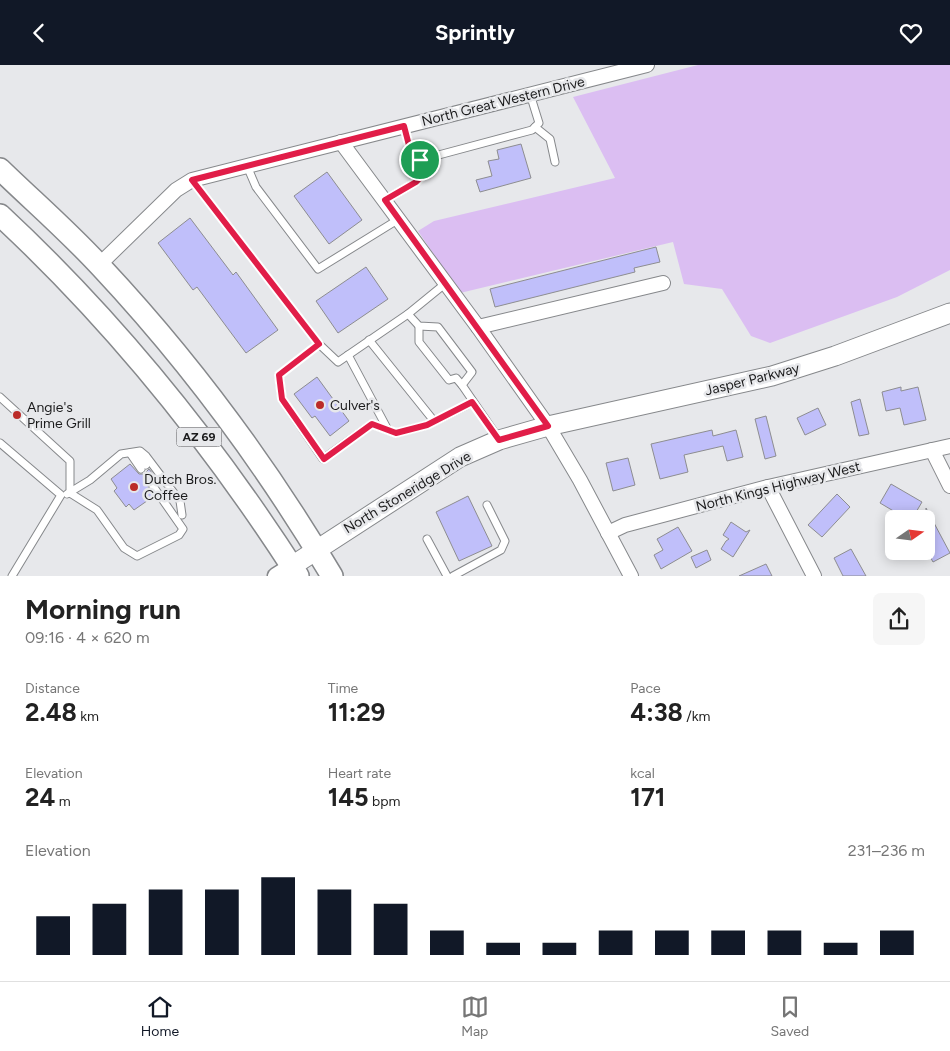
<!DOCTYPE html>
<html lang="en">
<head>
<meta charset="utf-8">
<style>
	body { margin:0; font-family:Figtree,sans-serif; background:#f6f6f6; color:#222; height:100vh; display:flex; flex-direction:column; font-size:19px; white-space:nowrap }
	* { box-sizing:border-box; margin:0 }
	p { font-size:16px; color:#767676 }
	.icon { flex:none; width:28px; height:28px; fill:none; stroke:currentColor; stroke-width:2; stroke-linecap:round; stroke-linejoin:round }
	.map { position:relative; height:511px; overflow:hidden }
	.panel { display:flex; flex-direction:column; background:#fff; flex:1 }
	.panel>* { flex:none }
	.needle { width:32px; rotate:76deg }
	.fabs { position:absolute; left:885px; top:445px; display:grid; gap:10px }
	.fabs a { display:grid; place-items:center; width:50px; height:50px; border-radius:8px; background:#fff; box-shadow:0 2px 12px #0003; font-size:25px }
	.pin { position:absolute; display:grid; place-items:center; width:42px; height:42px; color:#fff; margin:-21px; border:2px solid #fff; border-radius:50%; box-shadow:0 1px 5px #0007 }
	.round { display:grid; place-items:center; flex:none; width:52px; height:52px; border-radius:8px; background:#f6f6f6 }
	.summary { display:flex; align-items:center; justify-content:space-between; height:85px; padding:0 25px }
	h1 { font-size:28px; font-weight:700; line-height:38px }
	.figures { display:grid; grid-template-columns:repeat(3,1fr); gap:8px; height:85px; padding:5px 25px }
	.figures div { display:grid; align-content:center }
	.figures b { font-size:25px; font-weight:700 }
	.figures small { font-size:14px; font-weight:400 }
	.figures p { font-size:14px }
	.chart { height:140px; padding:10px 25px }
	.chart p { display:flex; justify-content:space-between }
	.chart svg { width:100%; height:90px; margin-top:5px; stroke:#111827; stroke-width:6 }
	header { display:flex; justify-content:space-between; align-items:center; height:65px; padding:0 25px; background:#111827; color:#fff; font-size:22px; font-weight:700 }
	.dock { display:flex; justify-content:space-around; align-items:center; height:70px; border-top:1px solid #e0e0e0; background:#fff; font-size:14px; color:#767676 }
	.dock a { display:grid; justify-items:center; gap:2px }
	.dock .on { color:#111827 }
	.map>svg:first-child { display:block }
	.green { fill:#dbbef2 }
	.building { fill:#c0bffa; stroke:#8d8d90 }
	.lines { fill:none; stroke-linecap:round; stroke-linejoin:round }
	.service-casing { stroke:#86888b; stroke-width:9 }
	.minor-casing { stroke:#86888b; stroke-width:16 }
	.tertiary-casing { stroke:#86888b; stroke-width:19 }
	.secondary-casing { stroke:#86888b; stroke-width:21 }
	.primary-casing { stroke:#86888b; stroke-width:24 }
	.service { stroke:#fff; stroke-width:7 }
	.minor { stroke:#fff; stroke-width:14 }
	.tertiary { stroke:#fff; stroke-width:16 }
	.secondary { stroke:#fff; stroke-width:19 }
	.primary { stroke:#fff; stroke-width:21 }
	.route-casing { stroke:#fff; stroke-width:10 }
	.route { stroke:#e11d48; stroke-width:6 }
	.poi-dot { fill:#bb2c29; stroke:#e7e8eb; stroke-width:2 }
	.labels { text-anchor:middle; stroke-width:5; stroke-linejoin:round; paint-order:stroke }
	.shield { fill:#e7e8eb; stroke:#58585a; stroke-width:1 }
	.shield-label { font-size:12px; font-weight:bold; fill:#1b1b1c }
	.street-label { font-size:14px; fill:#1b1b1c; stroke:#e7e8eb }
	.poi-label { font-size:14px; fill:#1b1b1c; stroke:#e7e8eb; text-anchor:start }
</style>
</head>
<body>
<header><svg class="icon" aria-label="back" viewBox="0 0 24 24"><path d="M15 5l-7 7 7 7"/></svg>Sprintly<svg class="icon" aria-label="heart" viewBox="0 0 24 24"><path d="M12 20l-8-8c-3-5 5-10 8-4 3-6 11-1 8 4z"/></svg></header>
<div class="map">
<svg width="950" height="511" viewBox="0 0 950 511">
	<rect width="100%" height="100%" fill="#e7e8eb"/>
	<polygon class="green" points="698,0 950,0 950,205 897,232 770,278 751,271 722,224 684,219 673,177 460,228 418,166 434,156 615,113 573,32"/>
	<g class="building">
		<polygon points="521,79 531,113 480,127 476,115 492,111 488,96 499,94 497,85"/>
		<polygon points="327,107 362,155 329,179 294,131"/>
		<polygon points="190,153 233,210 236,207 278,265 246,288 197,222 193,225 158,178"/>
		<polygon points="656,182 660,197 634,203 635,207 495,242 490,224"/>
		<polygon points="366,202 388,234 338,268 316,236"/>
		<polygon points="317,312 349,356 330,371 315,351 312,353 294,329"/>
		<polygon points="901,322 901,326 918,322 926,355 904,360 900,343 886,346 882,327"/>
		<polygon points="860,334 869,369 859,371 851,337"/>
		<polygon points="818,343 826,360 805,370 797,353"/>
		<polygon points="766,351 776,391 765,394 755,354"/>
		<polygon points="712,365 713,371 736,365 743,392 727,396 723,381 684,390 688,407 660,414 651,379"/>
		<polygon points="628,393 635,420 613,426 606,398"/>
		<polygon points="130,399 139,409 144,409 149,404 159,417 150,417 148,422 154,431 134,445 129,439 126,442 114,426 117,423 111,414"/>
		<polygon points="891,419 922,437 912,454 907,454 880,438"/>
		<polygon points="837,429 850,442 822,472 808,460"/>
		<polygon points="468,431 492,481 459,496 436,447"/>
		<polygon points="926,443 950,488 933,497 926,484"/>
		<polygon points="731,457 746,467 750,465 733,492 721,484 726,476 729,474 723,470"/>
		<polygon points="678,462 692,486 661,504 654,490 663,485 657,474"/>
		<polygon points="851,484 866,511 843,511 834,493"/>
		<polygon points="707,485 711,495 696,503 691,492"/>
		<polygon points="766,499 772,511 739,511"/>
	</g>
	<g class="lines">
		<g class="service-casing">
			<g id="service">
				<polyline points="404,61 411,88 420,95 532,65 539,58 530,29"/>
				<polyline points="535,62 550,74 555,97"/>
				<polyline points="247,101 256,122 318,204 399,154"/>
				<polyline points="192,115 319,279"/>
				<polyline points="385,135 416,117 423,110 420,95"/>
				<polyline points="446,218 408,249 419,261 438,262 472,307 462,320 499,374"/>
				<polyline points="408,249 338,297 319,279 279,310 282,334 323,394 372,359 396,368 427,360 473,337"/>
				<polyline points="419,261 419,277 449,315 456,313 462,320"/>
				<polyline points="369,275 434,356"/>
				<polyline points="348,290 388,365"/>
				<polyline points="0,332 70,396 70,428"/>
				<polyline points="0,378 61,430 12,511"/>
				<polyline points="130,388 141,404"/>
				<polyline points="134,389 139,391 146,400"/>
				<polyline points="70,428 97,445 124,483 137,491 179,470 183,464 153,421"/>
				<polyline points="67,429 90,415 121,389 140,386 146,391 180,436 182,450"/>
				<polyline points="427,474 447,511"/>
				<polyline points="453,511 501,485 505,476 487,440"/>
			</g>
		</g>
		<g class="minor-casing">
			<g id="minor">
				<polyline points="341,77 478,262 548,361 580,415 631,511"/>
				<polyline points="99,200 176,125 192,115 647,0"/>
				<polyline points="478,262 663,218"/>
				<polyline points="932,385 950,421"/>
				<polyline points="768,422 814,511"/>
				<polyline points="608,468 625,460 768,422 950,381"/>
			</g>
		</g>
		<g class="tertiary-casing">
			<polyline id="tertiary" points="276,511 292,501"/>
		</g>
		<g class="secondary-casing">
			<polyline id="secondary" points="292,501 460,392 499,375 548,361 772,311 835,291 950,248"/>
		</g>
		<g class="primary-casing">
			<g id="primary">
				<path d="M0,104C33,136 69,167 101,202C189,296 266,400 332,511"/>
				<path d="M0,150C114,256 214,380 298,511"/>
			</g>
		</g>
		<use href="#service" class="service"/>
		<use href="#minor" class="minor"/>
		<use href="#tertiary" class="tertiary"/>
		<use href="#secondary" class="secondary"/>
		<use href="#primary" class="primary"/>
	</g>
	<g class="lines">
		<g class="route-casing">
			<polygon id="route" points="404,61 411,88 420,95 423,110 416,117 385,135 548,361 499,375 472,337 427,360 396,368 372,359 324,394 282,334 279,310 319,279 192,115"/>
		</g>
		<use href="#route" class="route"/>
	</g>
	<g class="poi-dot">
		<circle cx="320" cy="340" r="5"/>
		<circle cx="17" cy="350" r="5"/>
		<circle cx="134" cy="422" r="5"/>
	</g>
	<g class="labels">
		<rect class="shield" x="176.5" y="362.5" width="45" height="19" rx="4"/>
		<g class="shield-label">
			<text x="199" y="376">AZ 69</text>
		</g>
		<g class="street-label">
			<text transform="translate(503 36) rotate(-14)" y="5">North Great Western Drive</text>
			<text transform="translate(752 314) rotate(-14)" y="5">Jasper Parkway</text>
			<text transform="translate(778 421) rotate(-14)" y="5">North Kings Highway West</text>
			<text transform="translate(407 427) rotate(-31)" y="5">North Stoneridge Drive</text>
		</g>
		<g class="poi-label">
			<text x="330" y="345">Culver's</text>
			<text x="27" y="347">Angie's<tspan x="27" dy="16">Prime Grill</tspan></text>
			<text x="144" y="419">Dutch Bros.<tspan x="144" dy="16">Coffee</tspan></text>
		</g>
	</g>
</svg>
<div class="fabs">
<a><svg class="needle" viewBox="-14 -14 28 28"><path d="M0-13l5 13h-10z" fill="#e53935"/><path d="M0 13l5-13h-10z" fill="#767676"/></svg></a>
</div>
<div class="pin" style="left:420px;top:95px;background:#1e9e55"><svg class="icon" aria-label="arrive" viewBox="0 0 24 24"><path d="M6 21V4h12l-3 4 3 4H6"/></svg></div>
</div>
<section class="panel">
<div class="summary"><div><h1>Morning run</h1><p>09:16 · 4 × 620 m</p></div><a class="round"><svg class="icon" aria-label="share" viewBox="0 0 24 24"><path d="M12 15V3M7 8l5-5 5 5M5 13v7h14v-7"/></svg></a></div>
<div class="figures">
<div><p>Distance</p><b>2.48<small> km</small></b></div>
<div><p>Time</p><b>11:29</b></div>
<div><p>Pace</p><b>4:38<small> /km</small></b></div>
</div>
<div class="figures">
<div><p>Elevation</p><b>24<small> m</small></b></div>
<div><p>Heart rate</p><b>145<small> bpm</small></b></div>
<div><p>kcal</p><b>171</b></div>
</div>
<div class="chart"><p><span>Elevation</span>231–236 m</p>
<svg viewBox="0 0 160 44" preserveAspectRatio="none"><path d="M5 44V25M15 44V19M25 44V12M35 44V12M45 44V6M55 44V12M65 44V19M75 44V32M85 44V38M95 44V38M105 44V32M115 44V32M125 44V32M135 44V32M145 44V38M155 44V32"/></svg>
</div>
</section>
<nav class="dock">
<a class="on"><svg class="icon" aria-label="home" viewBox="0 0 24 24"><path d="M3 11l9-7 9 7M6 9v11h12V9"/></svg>Home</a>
<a><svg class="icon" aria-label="map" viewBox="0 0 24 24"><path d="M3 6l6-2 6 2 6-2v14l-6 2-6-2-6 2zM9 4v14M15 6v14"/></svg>Map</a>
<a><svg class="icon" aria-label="saved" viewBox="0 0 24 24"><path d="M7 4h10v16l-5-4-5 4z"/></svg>Saved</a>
</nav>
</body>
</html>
